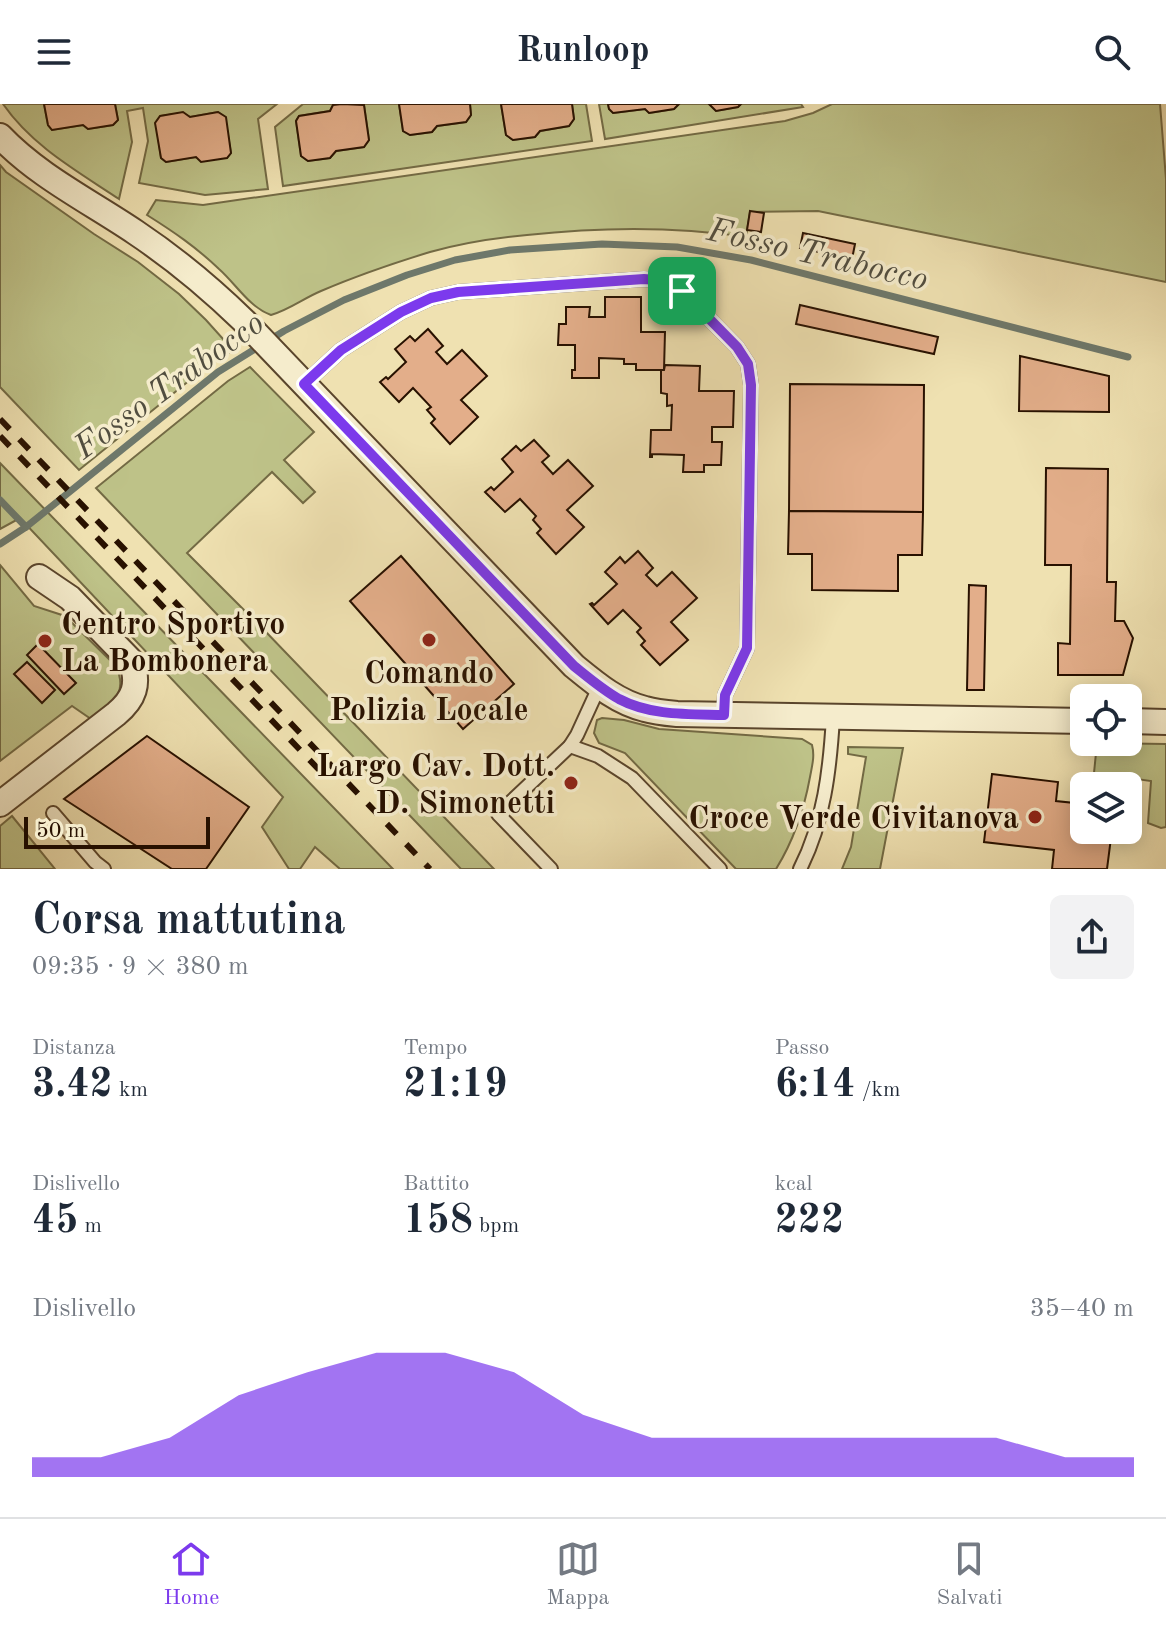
<!DOCTYPE html>
<html lang="it">
<head>
<meta charset="utf-8">
<style>
	body { margin:0; font-family:"Old Standard TT",serif; background:#f2f2f3; color:#1f2937; height:100vh; display:flex; flex-direction:column; font-size:30px; white-space:nowrap }
	* { box-sizing:border-box; margin:0 }
	p { font-size:26px; color:#747a83 }
	.icon { flex:none; width:44px; height:44px; fill:none; stroke:currentColor; stroke-width:2; stroke-linecap:round; stroke-linejoin:round }
	.map { position:relative; height:765px; overflow:hidden }
	.sheet { display:flex; flex-direction:column; background:#fff; flex:1 }
	.sheet>* { flex:none }
	.controls { position:absolute; left:1070px; top:580px; display:grid; gap:16px }
	.controls a { display:grid; place-items:center; width:72px; height:72px; border-radius:12px; background:#fff; box-shadow:0 4px 20px #0003; font-size:40px }
	.scale { position:absolute; left:24px; bottom:20px; width:186px; box-sizing:border-box; padding-left:8px; border:4px solid #281100; border-top:0; font-size:22px; line-height:28px; white-space:nowrap; color:#281100; -webkit-text-stroke:6px #f5eccc; paint-order:stroke }
	.pin { position:absolute; display:grid; place-items:center; width:68px; height:68px; color:#fff; margin:-34px; border-radius:16px; box-shadow:0 4px 12px #0006 }
	.round { display:grid; place-items:center; flex:none; width:84px; height:84px; border-radius:12px; background:#f2f2f3 }
	.headline { display:flex; align-items:center; justify-content:space-between; height:136px; padding:0 32px }
	h1 { font-size:44px; font-weight:700; line-height:60px }
	.figures { display:grid; grid-template-columns:repeat(3,1fr); gap:12px; height:136px; padding:8px 32px }
	.figures div { display:grid; align-content:center }
	.figures b { font-size:40px; font-weight:700 }
	.figures small { font-size:22px; font-weight:400 }
	.figures p { font-size:22px }
	.chart { height:224px; padding:16px 32px }
	.chart p { display:flex; justify-content:space-between }
	.chart svg { width:100%; height:144px; margin-top:8px; fill:#7c3aed; opacity:.7 }
	header { display:flex; justify-content:space-between; align-items:center; height:104px; padding:0 32px; background:#fff; font-size:36px; font-weight:700 }
	.tabs { display:flex; justify-content:space-around; align-items:center; height:112px; border-top:2px solid #e0e1e3; background:#fff; font-size:22px; color:#747a83 }
	.tabs a { display:grid; justify-items:center; gap:4px }
	.tabs .active { color:#7c3aed }
	.map>svg:first-child { display:block }
	.green { fill:#bec288; stroke:#736a44; stroke-width:2; fill-rule:evenodd }
	.lines { fill:none; stroke-linecap:round; stroke-linejoin:round }
	.stream { stroke:#6e786b; stroke-width:7 }
	.building { fill:#e3ae8a; stroke:#281100; stroke-width:2 }
	.service-casing { stroke:#5a452c; stroke-width:16 }
	.minor-casing { stroke:#5a452c; stroke-width:28 }
	.service { stroke:#f5eccc; stroke-width:12 }
	.minor { stroke:#f5eccc; stroke-width:24 }
	.rail { stroke:#281100; stroke-width:6; stroke-dasharray:14 14; stroke-linecap:butt }
	.route-casing { stroke:#fff; stroke-width:16 }
	.route { stroke:#7c3aed; stroke-width:10 }
	.poi-dot { fill:#8f2418; stroke:#f5eccc; stroke-width:3 }
	.labels { text-anchor:middle; stroke-width:7; stroke-linejoin:round; paint-order:stroke }
	.poi-label { font-size:32px; font-weight:bold; fill:#281100; stroke:#f5eccc; text-anchor:end }
	.water-label { font-size:34px; font-style:italic; fill:#514d3f; stroke:#f5eccc }
</style>
</head>
<body>
<header><svg class="icon" aria-label="menu" viewBox="0 0 24 24"><path d="M4 6h16M4 12h16M4 18h16"/></svg>Runloop<svg class="icon" aria-label="search" viewBox="0 0 24 24"><circle cx="10" cy="10" r="6"/><path d="M15 15l6 6"/></svg></header>
<div class="map">
<svg width="1166" height="765" viewBox="0 0 1166 765">
	<rect width="100%" height="100%" fill="#efe1b1"/>
	<filter id="stains"><feTurbulence type="fractalNoise" baseFrequency=".0025" numOctaves="4"/><feColorMatrix values="0 0 0 0 .2 0 0 0 0 .09 0 0 0 0 .02 0 0 0 .5 -.17"/></filter>
	<radialGradient id="worn" r=".72"><stop offset=".6" stop-color="#630" stop-opacity="0"/><stop offset="1" stop-color="#630" stop-opacity=".3"/></radialGradient>
	<g class="green">
		<path d="M3,0H44L48,21L52,26L83,21L88,25L113,21L118,16L115,0H277L258,15L268,85L205,91L139,79L148,37L143,4L127,7L132,38L119,95C77,67 32,42 3,0ZM218,8L225,13L231,49L227,54L196,53L166,58L161,54L156,19L161,12L182,9L190,13Z"/>
		<polygon points="303,0 342,0 333,1 330,7 299,12 296,17 301,52 308,57 330,54 336,47 364,43 369,36 364,1 363,0 399,0 403,26 410,31 432,28 437,22 466,18 471,11 470,0 501,0 506,31 513,36 535,33 540,27 569,22 574,15 572,0 586,0 592,37 283,82 275,23"/>
		<polygon points="599,0 608,0 609,5 614,9 645,5 650,9 674,5 679,0 709,0 716,7 738,3 741,0 801,0 803,3 605,35"/>
		<path d="M832,0H1160L1166,75V178L818,107L750,108L746,133C673,122 600,123 527,131C494,134 462,139 430,148C394,159 356,172 321,187C304,194 289,206 271,211C249,203 236,180 219,165C196,143 174,128 147,111L156,96L203,101L785,17L813,9Z"/>
		<polygon points="0,61 6,68 94,130 138,158 179,190 206,216 233,246 201,267 79,366 0,283"/>
		<polygon points="250,263 314,328 284,356 315,388 303,399 272,368 187,449 265,527 494,765 461,765 96,384 228,277"/>
		<polygon points="0,359 393,765 340,765 315,743 300,765 289,765 262,723 283,693 20,414 0,425"/>
		<path d="M0,461L34,502L65,512L116,562C129,591 111,599 91,615L72,602L0,657Z"/>
		<path d="M602,614L624,616L659,625L802,635L812,641C815,652 812,662 810,673C804,706 794,736 776,765H736L625,649L599,639L594,629L597,616Z"/>
		<polygon points="1097,639 1166,640 1166,723 1161,724 1148,719 1151,677 1094,669"/>
		<polygon points="848,643 903,644 880,765 842,765 851,743 866,653 848,650"/>
		<polygon points="12,712 55,765 0,765 0,722"/>
	</g>
	<g class="lines">
		<g class="stream">
			<polyline points="0,396 26,423"/>
			<polyline points="0,440 26,423 218,268 284,227 344,196 407,171 455,156 510,146 602,140 677,143 751,156 1128,253"/>
		</g>
	</g>
	<g class="building">
		<polygon points="44,0 115,0 118,16 113,21 88,25 83,21 52,26 48,21"/>
		<polygon points="342,0 364,1 369,36 364,43 336,47 330,54 308,57 301,52 296,17 299,12 330,7 333,1"/>
		<polygon points="399,0 470,0 471,11 466,18 437,22 432,28 410,31 403,27"/>
		<polygon points="501,0 572,0 574,15 569,22 540,27 535,33 513,36 506,31"/>
		<polygon points="608,0 679,0 674,5 649,9 645,5 613,9 609,5"/>
		<polygon points="709,0 741,0 738,3 716,7"/>
		<polygon points="183,8 190,13 218,8 226,13 231,49 227,54 201,58 196,53 166,58 161,54 155,19 160,12"/>
		<polygon points="750,107 764,109 761,128 747,126"/>
		<polygon points="803,129 855,140 852,155 800,144"/>
		<polygon points="605,193 641,193 641,228 665,228 664,266 636,266 636,260 624,260 624,255 599,254 599,274 572,274 572,266 575,266 575,241 558,241 559,220 566,220 566,203 590,203 589,213 605,213"/>
		<polygon points="800,201 938,233 934,250 796,220"/>
		<polygon points="428,225 443,242 436,248 447,260 462,246 487,272 461,296 478,313 450,340 431,319 435,315 427,306 431,303 413,284 399,298 380,278 386,273 388,275 406,258 395,245 410,232 415,237"/>
		<polygon points="1020,252 1109,272 1109,308 1019,307"/>
		<polygon points="665,261 700,262 699,287 734,287 733,323 712,323 712,338 722,338 721,361 704,361 704,368 683,368 684,351 652,350 652,353 650,353 651,326 671,326 672,301 667,302 667,290 661,289 661,266 664,266"/>
		<polygon points="790,280 924,281 923,408 789,407"/>
		<polygon points="534,336 549,352 542,358 553,370 568,356 593,382 567,406 584,423 556,450 537,429 541,425 533,416 536,412 520,395 505,408 485,388 491,383 494,386 513,368 502,355 516,342 521,347"/>
		<polygon points="1046,364 1108,365 1107,478 1116,478 1115,517 1124,517 1133,534 1123,571 1058,571 1058,539 1070,540 1071,461 1045,461"/>
		<polygon points="789,407 923,408 922,451 898,451 898,487 812,486 812,450 788,450"/>
		<polygon points="638,447 653,464 646,471 657,482 672,468 697,494 671,518 688,536 660,561 641,541 645,537 637,528 641,524 623,506 608,520 590,500 592,499 594,501 617,480 605,468 620,453 625,459"/>
		<polygon points="401,452 514,580 463,625 350,497"/>
		<polygon points="969,481 986,482 984,586 967,586"/>
		<polygon points="38,540 76,579 64,590 27,551"/>
		<polygon points="27,558 55,586 42,599 14,570"/>
		<polygon points="147,632 249,703 206,765 172,765 64,695"/>
		<polygon points="992,670 1058,678 1056,697 1084,700 1084,726 1112,726 1107,765 1052,765 1054,746 984,738"/>
	</g>
	<g class="lines">
		<g class="service-casing">
			<g id="service">
				<polyline points="304,280 341,246 401,208 431,194 458,188 644,175 667,177 682,187 737,243 748,260 751,281 747,544 725,591 724,611"/>
				<polyline points="570,642 598,652 632,674 720,765"/>
				<polyline points="53,709 95,758 104,765"/>
				<polyline points="551,765 498,710 570,642 577,631 599,583"/>
				<path d="M800,765C824,718 830,665 833,613"/>
			</g>
		</g>
		<g class="minor-casing">
			<g id="minor">
				<path d="M0,32C38,72 89,97 135,128C174,154 210,184 244,217L574,562C596,580 617,598 645,605C655,608 666,609 677,610L1084,617"/>
				<polyline points="1128,617 1166,618"/>
				<path d="M0,700L116,610C134,595 140,580 131,557L70,494L39,473"/>
			</g>
		</g>
		<use href="#service" class="service"/>
		<use href="#minor" class="minor"/>
		<g class="rail">
			<polyline points="0,315 430,765"/>
			<polyline points="0,332 323,670"/>
		</g>
	</g>
	<g class="lines">
		<g class="route-casing">
			<path id="route" d="M644,175L667,177L682,187L737,243L748,260L751,281L747,544L725,591L724,611C689,610 651,612 619,595C603,586 589,574 574,562L304,280L341,246L401,208L431,194L458,188Z"/>
		</g>
		<use href="#route" class="route"/>
	</g>
	<g class="poi-dot">
		<circle cx="429" cy="536" r="8"/>
		<circle cx="45" cy="537" r="8"/>
		<circle cx="571" cy="679" r="8"/>
		<circle cx="1035" cy="713" r="8"/>
	</g>
	<g class="labels">
		<g class="poi-label">
			<text x="61" y="530" text-anchor="start">Centro Sportivo<tspan x="61" dy="37">La Bombonera</tspan></text>
			<text x="429" y="579" text-anchor="middle">Comando<tspan x="429" dy="37">Polizia Locale</tspan></text>
			<text x="555" y="672">Largo Cav. Dott.<tspan x="555" dy="37">D. Simonetti</tspan></text>
			<text x="1019" y="724">Croce Verde Civitanova</text>
		</g>
		<g class="water-label">
			<text transform="translate(818 149) rotate(13)" y="12">Fosso Trabocco</text>
			<text transform="translate(168 280) rotate(-36)" y="12">Fosso Trabocco</text>
		</g>
	</g>
	<rect width="100%" height="100%" filter="url(#stains)"/>
	<rect width="100%" height="100%" fill="url(#worn)"/>
</svg>
<div class="controls">
<a><svg class="icon" aria-label="locate" viewBox="0 0 24 24"><circle cx="12" cy="12" r="6"/><path d="M12 2v4M12 18v4M2 12h4M18 12h4"/></svg></a>
<a><svg class="icon" aria-label="layers" viewBox="0 0 24 24"><path d="M12 4l9 5-9 5-9-5zM3 14l9 5 9-5"/></svg></a>
</div>
<div class="scale">50 m</div>
<div class="pin" style="left:682px;top:187px;background:#1e9e55"><svg class="icon" aria-label="arrive" viewBox="0 0 24 24"><path d="M6 21V4h12l-3 4 3 4H6"/></svg></div>
</div>
<section class="sheet">
<div class="headline"><div><h1>Corsa mattutina</h1><p>09:35 · 9 × 380 m</p></div><a class="round"><svg class="icon" aria-label="share" viewBox="0 0 24 24"><path d="M12 15V3M7 8l5-5 5 5M5 13v7h14v-7"/></svg></a></div>
<div class="figures">
<div><p>Distanza</p><b>3.42<small> km</small></b></div>
<div><p>Tempo</p><b>21:19</b></div>
<div><p>Passo</p><b>6:14<small> /km</small></b></div>
</div>
<div class="figures">
<div><p>Dislivello</p><b>45<small> m</small></b></div>
<div><p>Battito</p><b>158<small> bpm</small></b></div>
<div><p>kcal</p><b>222</b></div>
</div>
<div class="chart"><p><span>Dislivello</span>35–40 m</p>
<svg viewBox="0 0 160 44" preserveAspectRatio="none"><path d="M0 44V38L10 38L20 32L30 19L40 12L50 6L60 6L70 12L80 25L90 32L100 32L110 32L120 32L130 32L140 32L150 38L160 38V44z"/></svg>
</div>
</section>
<nav class="tabs">
<a class="active"><svg class="icon" aria-label="home" viewBox="0 0 24 24"><path d="M3 11l9-7 9 7M6 9v11h12V9"/></svg>Home</a>
<a><svg class="icon" aria-label="map" viewBox="0 0 24 24"><path d="M3 6l6-2 6 2 6-2v14l-6 2-6-2-6 2zM9 4v14M15 6v14"/></svg>Mappa</a>
<a><svg class="icon" aria-label="saved" viewBox="0 0 24 24"><path d="M7 4h10v16l-5-4-5 4z"/></svg>Salvati</a>
</nav>
</body>
</html>
